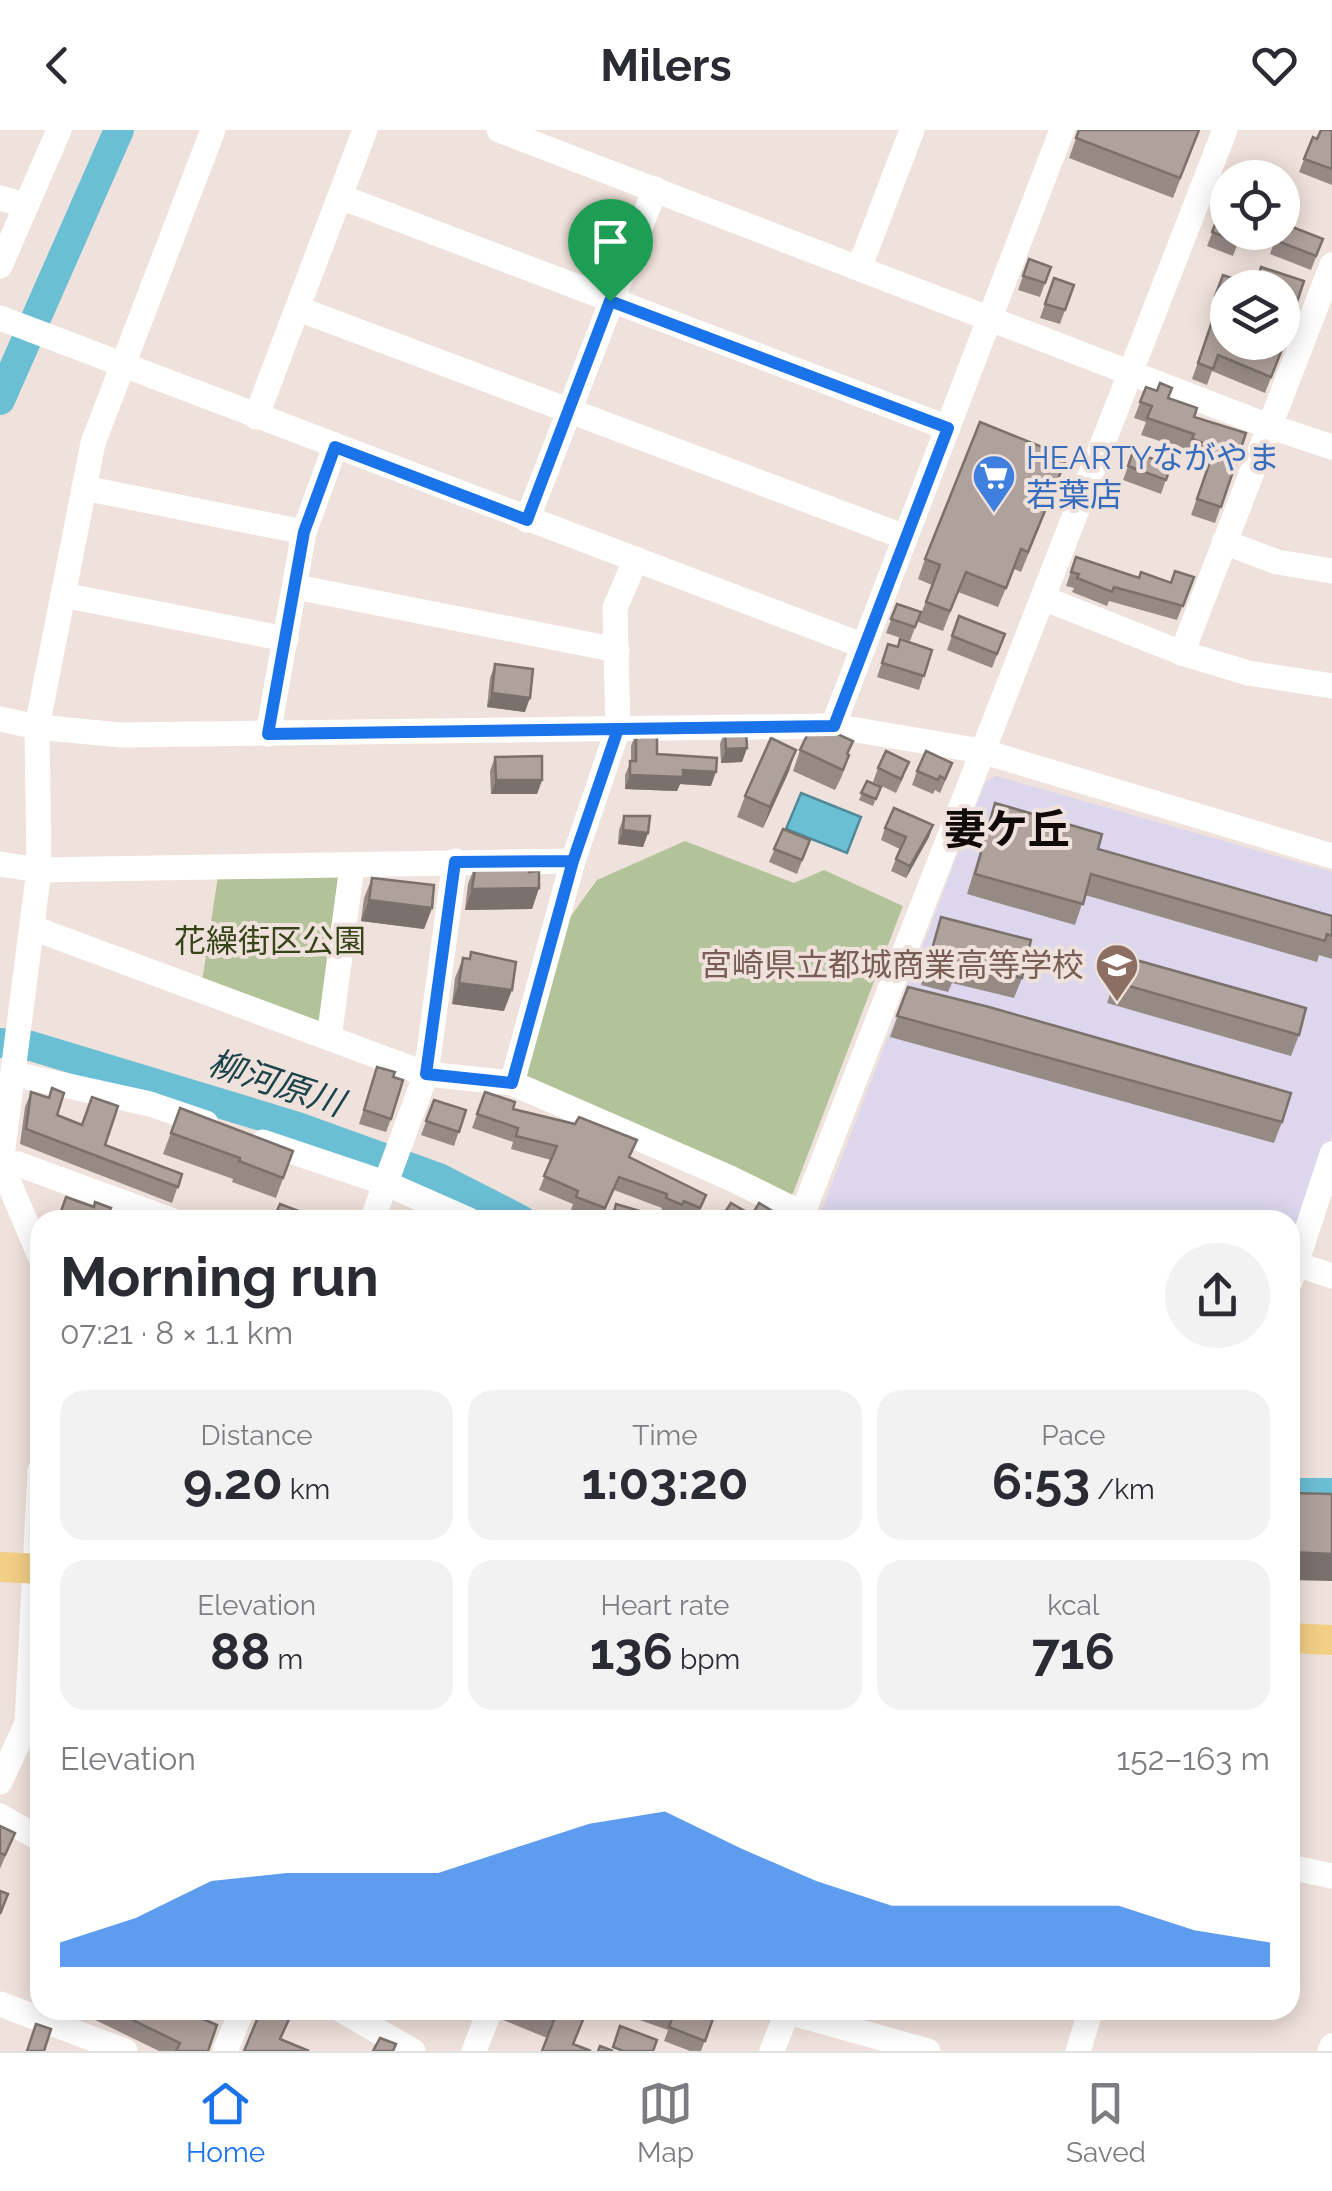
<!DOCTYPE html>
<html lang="en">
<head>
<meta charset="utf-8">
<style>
	body { margin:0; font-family:Raleway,"Noto Sans JP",sans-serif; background:#f2f2f3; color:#2b2b33; height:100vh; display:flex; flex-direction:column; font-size:38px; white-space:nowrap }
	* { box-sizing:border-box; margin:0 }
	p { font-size:32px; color:#7c7c81 }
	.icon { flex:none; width:55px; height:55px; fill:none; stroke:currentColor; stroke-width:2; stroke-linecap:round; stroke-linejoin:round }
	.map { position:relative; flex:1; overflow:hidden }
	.drawer { position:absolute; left:30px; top:1080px; width:1270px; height:810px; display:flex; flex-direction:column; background:#fff; border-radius:30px; box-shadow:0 5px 25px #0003 }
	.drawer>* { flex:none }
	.tools { position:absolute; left:1210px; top:30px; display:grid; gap:20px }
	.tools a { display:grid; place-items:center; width:90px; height:90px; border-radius:50%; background:#fff; box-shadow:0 5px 25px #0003; font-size:50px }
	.pin { position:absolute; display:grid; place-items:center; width:85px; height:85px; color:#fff; margin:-102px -42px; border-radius:50% 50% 50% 0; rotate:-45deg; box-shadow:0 0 10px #0007 }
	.pin .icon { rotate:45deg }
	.round { display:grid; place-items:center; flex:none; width:105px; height:105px; border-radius:52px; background:#f2f2f3 }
	.summary { display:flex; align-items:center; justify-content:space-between; height:170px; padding:0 30px }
	h1 { font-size:55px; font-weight:700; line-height:75px }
	.metrics { display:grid; grid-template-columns:repeat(3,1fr); gap:15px; height:170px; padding:10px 30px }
	.metrics div { display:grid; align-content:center; border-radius:25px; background:#f2f2f3; text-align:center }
	.metrics b { font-size:50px; font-weight:700 }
	.metrics small { font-size:28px; font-weight:400 }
	.metrics p { font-size:28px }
	.chart { height:280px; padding:20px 30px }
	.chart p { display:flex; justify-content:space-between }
	.chart svg { width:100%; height:180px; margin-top:10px; fill:#1a73e8; opacity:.7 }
	header { display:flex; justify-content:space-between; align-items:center; height:130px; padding:0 30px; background:#fff; font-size:45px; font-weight:700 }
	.tab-bar { display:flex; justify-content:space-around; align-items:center; height:140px; border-top:2px solid #e1e1e2; background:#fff; font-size:28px; color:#7c7c81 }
	.tab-bar a { display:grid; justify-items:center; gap:5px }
	.tab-bar .active { color:#1a73e8 }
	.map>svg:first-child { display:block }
	.education { fill:#dcd7ec }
	.green { fill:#b3c399 }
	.water { fill:#6bbfd5; stroke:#508998; stroke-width:2.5 }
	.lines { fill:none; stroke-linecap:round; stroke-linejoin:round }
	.river { stroke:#6bbfd5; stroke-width:30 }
	.minor { stroke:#fff; stroke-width:25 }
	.major { stroke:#f2cf85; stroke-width:30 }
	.wall { fill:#968a85 }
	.shaded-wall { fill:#7a716c }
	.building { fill:#afa19b; stroke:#7a716c; stroke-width:2.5 }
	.route-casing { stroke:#fff; stroke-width:20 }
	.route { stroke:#1a73e8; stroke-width:12 }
	.labels { text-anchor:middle; stroke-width:8; stroke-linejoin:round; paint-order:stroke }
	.shop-label { font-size:32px; fill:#366cbe; stroke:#efe1db; text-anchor:start }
	.park-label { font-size:32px; fill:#364417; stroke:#efe1db }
	.education-label { font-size:32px; fill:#785e54; stroke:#efe1db; text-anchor:end }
	.water-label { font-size:35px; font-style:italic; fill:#1c444d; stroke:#efe1db }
	.district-label { font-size:42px; font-weight:bold; fill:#100b09; stroke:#efe1db }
</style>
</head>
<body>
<header><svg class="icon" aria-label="back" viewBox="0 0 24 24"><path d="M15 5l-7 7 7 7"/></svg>Milers<svg class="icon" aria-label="heart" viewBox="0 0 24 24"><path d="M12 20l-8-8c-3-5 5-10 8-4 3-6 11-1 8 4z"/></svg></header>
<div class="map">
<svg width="1332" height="1921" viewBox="0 0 1332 1921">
	<rect width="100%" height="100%" fill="#efe1db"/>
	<polygon class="education" points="996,646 1332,742 1332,1004 1290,1126 1290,1090 818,1090 985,653"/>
	<g class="green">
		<polygon points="685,711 794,753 824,740 903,776 793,1063 789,1066 522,948 566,793 597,750"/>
		<polygon points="342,743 323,895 202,852 218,746"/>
	</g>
	<polygon class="water" points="801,663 861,687 847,723 786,699"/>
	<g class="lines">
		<g class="river">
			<polyline points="0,270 119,0"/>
			<polyline points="0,913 31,916 298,997 439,1048 521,1090"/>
			<polyline points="1290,1363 1332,1363"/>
		</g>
		<g class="minor">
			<polyline points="499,0 1271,297 1332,317"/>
			<polyline points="341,67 948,298"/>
			<polyline points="0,68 24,75"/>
			<polyline points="0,136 59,0"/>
			<polyline points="860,136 912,0"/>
			<polyline points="299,179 905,407"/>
			<polyline points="0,188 864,516"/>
			<polyline points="256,287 365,0"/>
			<polyline points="84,358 304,402"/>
			<polyline points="527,390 655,59"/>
			<polyline points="1224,412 1277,432 1332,441"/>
			<polyline points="296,457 617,520"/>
			<polyline points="63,465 286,509"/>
			<polyline points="1043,468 1182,523 1248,543 1332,556"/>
			<polyline points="1182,523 1332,135"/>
			<polyline points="0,589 37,597 121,605 833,596 981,621 1332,726"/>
			<polyline points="833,596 1062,0"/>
			<polyline points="268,604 304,402 335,317"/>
			<polyline points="0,734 39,740 573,731"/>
			<polyline points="33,798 426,944 512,953 730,1048 803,1084"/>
			<polyline points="329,908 352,736"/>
			<polyline points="14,944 150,974 206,993"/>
			<polyline points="512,953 573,731 618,599 615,478 636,429"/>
			<polyline points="263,1012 385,1053 469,1090"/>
			<polyline points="0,1034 18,1034 171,1090"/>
			<polyline points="372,1090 426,944 455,731"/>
			<polyline points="800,1090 1225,0"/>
			<polyline points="40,1126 1,1034 39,740 37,597 93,313 213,0"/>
			<polyline points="1296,1134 1332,1146"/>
			<polyline points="1290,1152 1332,1024"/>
			<polyline points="0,1652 27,1593 40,1341"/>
			<polyline points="0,1686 40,1709"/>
			<polyline points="1290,1737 1332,1746"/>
			<polyline points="0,1874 125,1921"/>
			<polyline points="341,1880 413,1921"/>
			<polyline points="781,1880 928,1921"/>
			<polyline points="225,1921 242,1880"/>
			<polyline points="474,1921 490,1880"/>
			<polyline points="772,1921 788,1880"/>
			<polyline points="1078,1921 1091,1880"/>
			<polyline points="1330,1921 1332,1916"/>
		</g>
		<g class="major">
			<polyline points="0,1437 40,1439"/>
			<polyline points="1290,1508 1332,1510"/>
		</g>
	</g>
	<g class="wall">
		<polygon points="1079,0 1199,0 1173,68 1069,28"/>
		<polygon points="1332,0 1332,55 1299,42 1313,7 1317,9"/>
		<polygon points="1228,63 1242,102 1233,126 1207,116"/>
		<polygon points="1278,102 1323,109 1311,140 1270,124"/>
		<polygon points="1261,137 1304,151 1283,212 1282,158 1228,158 1228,196 1226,200 1228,200 1228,212 1257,212 1281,222 1265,263 1212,241 1207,255 1192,249 1215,184 1210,182 1223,145 1254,156"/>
		<polygon points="1023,146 1045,153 1040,167 1018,160"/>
		<polygon points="1054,148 1074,155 1060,194 1040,188"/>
		<polygon points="1146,257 1168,268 1194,287 1246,303 1215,393 1191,385 1209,333 1186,325 1188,320 1141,305 1146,292 1134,288"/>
		<polygon points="1133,322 1171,335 1161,364 1123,350"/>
		<polygon points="1060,347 1021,442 1014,439 998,477 958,462 943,501 918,492 932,455 918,449 925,429"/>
		<polygon points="1076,427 1139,448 1171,453 1194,447 1177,490 1109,471 1107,476 1072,462 1074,458 1066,456"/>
		<polygon points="897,474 921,482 910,511 886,503"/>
		<polygon points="959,486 1005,504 992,538 947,520"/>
		<polygon points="888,514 898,517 932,520 919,560 877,547"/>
		<polygon points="495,534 525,582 487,577 490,548"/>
		<polygon points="725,600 747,618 742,632 721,633 720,614"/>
		<polygon points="636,603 657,624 711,656 680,654 677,661 625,659 625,645 631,631 631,616"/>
		<polygon points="800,620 848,624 842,646 835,660 793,641"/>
		<polygon points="495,627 542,650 537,664 491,664 490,641"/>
		<polygon points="878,638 904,646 896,663 873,652"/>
		<polygon points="789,641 763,698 737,687 745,666"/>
		<polygon points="917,641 947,647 940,663 935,660 933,664 912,655"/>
		<polygon points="867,651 881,657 873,676 859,670"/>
		<polygon points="995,673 1098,719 1332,786 1332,829 1319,825 1317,832 1085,765 1075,795 967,764"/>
		<polygon points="624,686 648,703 643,717 618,714 619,700"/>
		<polygon points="933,695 929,707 906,748 891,741 900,719 881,710 885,698"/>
		<polygon points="783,699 810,710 797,744 769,732"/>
		<polygon points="476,733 529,742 539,758 532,779 465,780 468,754"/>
		<polygon points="372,748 432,778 424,799 361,791 364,768"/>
		<polygon points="941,787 1022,848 1014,868 952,853 948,862 921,855"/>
		<polygon points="471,822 504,881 452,874 455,848 463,828 469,829"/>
		<polygon points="1122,826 1299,905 1291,926 1107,873"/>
		<polygon points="908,857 1282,992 1274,1013 890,907"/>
		<polygon points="377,937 393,947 391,989 386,1002 359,994"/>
		<polygon points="31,962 57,985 82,995 105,1015 182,1044 172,1073 20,1014 25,977"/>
		<polygon points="485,962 513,979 630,1028 706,1065 695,1090 690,1090 679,1085 677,1088 661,1081 662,1078 614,1060 601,1090 595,1090 571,1080 573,1074 539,1060 551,1030 511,1019 513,1012 472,998"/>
		<polygon points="434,970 466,980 454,1016 421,1005"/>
		<polygon points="180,978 293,1021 276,1068 232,1052 233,1049 163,1024"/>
		<polygon points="0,1696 15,1703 0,1739"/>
		<polygon points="80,1880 182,1880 208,1921 159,1921 79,1882"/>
		<polygon points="506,1880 587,1880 574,1914 547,1908 503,1890"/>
		<polygon points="634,1880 699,1880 714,1886 701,1921 690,1921 664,1911 668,1900 631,1887"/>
	</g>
	<g class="shaded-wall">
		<polygon points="492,563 530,568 525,582 487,577"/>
		<polygon points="747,618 742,632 721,633 726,619"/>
		<polygon points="796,620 789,641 763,698 770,677"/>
		<polygon points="683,640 716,642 711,656 680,654 677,661 625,659 630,645"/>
		<polygon points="496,650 542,650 537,664 491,664"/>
		<polygon points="933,695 929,707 906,748 910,736"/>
		<polygon points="623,700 648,703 643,717 618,714"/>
		<polygon points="539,758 532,779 465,780 472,759"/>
		<polygon points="369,770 432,778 424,799 361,791"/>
		<polygon points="459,853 512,860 504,881 452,874"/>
		<polygon points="1290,1422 1332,1424 1332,1451 1290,1450"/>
	</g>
	<g class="building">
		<polygon points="1079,0 1199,0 1180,48 1076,8"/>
		<polygon points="1321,0 1332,0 1332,39 1304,29 1313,7 1317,9"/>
		<polygon points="1228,63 1228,102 1242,102 1238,112 1212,102"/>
		<polygon points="1282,93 1323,109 1316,126 1275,110 1278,102 1282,102"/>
		<polygon points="1029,129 1051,137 1045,153 1023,146"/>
		<polygon points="1261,137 1304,151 1289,196 1282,193 1282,158 1228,158 1228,196 1226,200 1228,200 1228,212 1257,212 1281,222 1271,247 1218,225 1213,239 1198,233 1220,168 1215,166 1223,145 1255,156"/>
		<polygon points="1054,148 1074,155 1065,180 1045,174"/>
		<polygon points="1160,253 1172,258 1168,268 1197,278 1194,287 1246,303 1221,377 1197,369 1215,317 1192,309 1194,304 1147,288 1152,276 1140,272 1146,257 1157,261"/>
		<polygon points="980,292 1067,327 1028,422 1021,419 1006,458 966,442 950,481 926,472 940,435 925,429"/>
		<polygon points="1133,322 1171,335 1166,350 1128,336"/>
		<polygon points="1076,427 1139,448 1141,442 1171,453 1175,441 1194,447 1183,476 1114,457 1112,462 1077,448 1079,444 1071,442"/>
		<polygon points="897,474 921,482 915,497 891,489"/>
		<polygon points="959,486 1005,504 997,524 952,506"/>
		<polygon points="900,509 932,520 924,546 882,533 888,514 898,517"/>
		<polygon points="495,534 533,539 530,568 492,563"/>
		<polygon points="813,593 853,611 847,624 849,625 843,640 800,620"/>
		<polygon points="725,600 746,600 747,618 726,619"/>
		<polygon points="636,603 657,603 657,624 717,628 716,642 683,640 683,647 630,645 630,631 636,631"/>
		<polygon points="771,608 796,620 770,677 745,666"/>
		<polygon points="886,621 909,632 901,649 878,638"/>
		<polygon points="926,621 952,633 945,649 940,646 938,650 917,641"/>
		<polygon points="542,626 542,650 496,650 495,627"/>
		<polygon points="867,651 881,657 876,669 861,663"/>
		<polygon points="995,673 1102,704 1098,719 1332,786 1332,806 1327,804 1325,811 1091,744 1083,774 975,744"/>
		<polygon points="894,678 933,695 910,736 896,729 906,707 885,698"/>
		<polygon points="624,686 650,686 648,703 623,700"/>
		<polygon points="783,699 810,710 802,730 774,719"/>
		<polygon points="529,732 529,742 539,741 539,758 472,759 476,733"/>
		<polygon points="372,748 434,755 432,778 369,770"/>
		<polygon points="941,787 1031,810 1022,848 959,832 956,842 928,834"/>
		<polygon points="471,822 516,832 512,860 459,853 463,828 470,829"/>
		<polygon points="1122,826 1306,878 1299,905 1115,852"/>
		<polygon points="908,857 989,877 1291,963 1282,992 897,886"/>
		<polygon points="377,937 395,942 393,947 403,950 391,989 364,980"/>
		<polygon points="52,958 64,963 57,985 82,995 92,967 118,976 105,1015 182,1044 178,1057 26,999 31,962 49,968"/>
		<polygon points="485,962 515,972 513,979 575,994 579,987 637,1010 629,1027 706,1065 700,1078 684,1071 682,1075 666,1068 667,1064 619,1047 605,1078 576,1067 578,1061 544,1046 557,1016 516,1006 518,998 477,984"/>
		<polygon points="434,970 466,980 459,1002 426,991"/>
		<polygon points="180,978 293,1021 283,1048 239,1031 240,1028 171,1003"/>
		<polygon points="66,1067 94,1077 95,1072 111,1078 109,1082 136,1090 58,1090"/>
		<polygon points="731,1073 752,1085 759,1073 774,1082 770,1090 720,1090"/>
		<polygon points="280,1074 312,1086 311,1090 273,1090"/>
		<polygon points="616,1074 670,1090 612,1090"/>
		<polygon points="1290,1363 1332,1364 1332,1424 1290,1422"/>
		<polygon points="0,1696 15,1703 5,1725 0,1723"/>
		<polygon points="0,1761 8,1764 0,1784"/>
		<polygon points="112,1880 182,1880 217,1895 208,1921 176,1921 180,1913"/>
		<polygon points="261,1880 273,1880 290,1887 280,1909 309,1921 244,1921"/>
		<polygon points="528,1880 587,1880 573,1914 591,1921 542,1921 554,1890"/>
		<polygon points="656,1880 699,1880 714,1886 705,1911 669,1897 673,1886"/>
		<polygon points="36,1894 51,1899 44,1921 27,1921"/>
		<polygon points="620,1896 657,1910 653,1921 623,1921 613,1917"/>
		<polygon points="380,1908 396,1914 393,1921 373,1921"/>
		<polygon points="600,1916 613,1921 598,1921"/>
	</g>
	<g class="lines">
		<g class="route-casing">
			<polyline id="route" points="610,171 527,390 335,317 304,402 268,604 618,599 573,731 512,953 426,944 455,732 573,731 618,599 834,596 948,298 610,171"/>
		</g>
		<use href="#route" class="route"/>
	</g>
	<defs>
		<g id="supermarket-pin" transform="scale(2.25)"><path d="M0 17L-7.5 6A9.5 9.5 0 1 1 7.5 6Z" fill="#3f7fe0" stroke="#efe1db"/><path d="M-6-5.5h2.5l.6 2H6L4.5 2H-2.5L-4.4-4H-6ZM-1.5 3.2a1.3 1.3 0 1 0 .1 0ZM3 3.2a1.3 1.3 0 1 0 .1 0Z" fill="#fff"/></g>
		<g id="school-pin" transform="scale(2.25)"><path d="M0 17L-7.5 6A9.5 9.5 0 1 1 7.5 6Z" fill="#8d6e63" stroke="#efe1db"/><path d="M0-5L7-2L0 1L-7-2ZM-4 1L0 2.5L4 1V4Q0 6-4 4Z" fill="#fff"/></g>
	</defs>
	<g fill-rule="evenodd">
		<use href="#supermarket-pin" x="994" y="346"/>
		<use href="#school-pin" x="1117" y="835"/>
	</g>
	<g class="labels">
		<g class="shop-label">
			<text x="1026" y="339">HEARTYながやま<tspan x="1026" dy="37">若葉店</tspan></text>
		</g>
		<g class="park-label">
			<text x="270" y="822">花繰街区公園</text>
		</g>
		<g class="education-label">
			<text x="1084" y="846">宮崎県立都城商業高等学校</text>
		</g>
		<g class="water-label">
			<text transform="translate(276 953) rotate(18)" y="12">柳河原川</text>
		</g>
		<g class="district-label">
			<text x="1007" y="714">妻ケ丘</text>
		</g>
	</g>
</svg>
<div class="tools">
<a><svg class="icon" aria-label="locate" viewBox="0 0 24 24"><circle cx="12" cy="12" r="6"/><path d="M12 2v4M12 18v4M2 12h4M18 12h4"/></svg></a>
<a><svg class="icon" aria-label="layers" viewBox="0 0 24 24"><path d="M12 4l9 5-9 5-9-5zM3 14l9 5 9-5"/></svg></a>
</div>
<div class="pin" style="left:610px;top:171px;background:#1e9e55"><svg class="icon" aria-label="arrive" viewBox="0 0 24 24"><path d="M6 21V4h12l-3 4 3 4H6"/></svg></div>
<section class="drawer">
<div class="summary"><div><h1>Morning run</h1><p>07:21 · 8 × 1.1 km</p></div><a class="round"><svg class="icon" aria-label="share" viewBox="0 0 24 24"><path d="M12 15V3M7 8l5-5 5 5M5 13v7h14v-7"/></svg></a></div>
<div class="metrics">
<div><p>Distance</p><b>9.20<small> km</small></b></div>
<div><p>Time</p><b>1:03:20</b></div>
<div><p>Pace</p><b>6:53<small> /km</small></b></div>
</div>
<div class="metrics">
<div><p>Elevation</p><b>88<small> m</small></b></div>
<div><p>Heart rate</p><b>136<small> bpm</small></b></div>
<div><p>kcal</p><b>716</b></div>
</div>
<div class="chart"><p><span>Elevation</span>152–163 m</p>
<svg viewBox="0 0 160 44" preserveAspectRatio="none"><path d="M0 44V38L10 32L20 23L30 21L40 21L50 21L60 15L70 9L80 6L90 15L100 23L110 29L120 29L130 29L140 29L150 35L160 38V44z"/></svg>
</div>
</section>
</div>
<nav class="tab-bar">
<a class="active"><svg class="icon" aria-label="home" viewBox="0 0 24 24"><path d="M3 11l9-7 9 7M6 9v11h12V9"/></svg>Home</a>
<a><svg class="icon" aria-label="map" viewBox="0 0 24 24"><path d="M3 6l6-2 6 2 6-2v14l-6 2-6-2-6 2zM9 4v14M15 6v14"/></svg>Map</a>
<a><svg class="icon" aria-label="saved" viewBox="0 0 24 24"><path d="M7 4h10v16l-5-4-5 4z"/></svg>Saved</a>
</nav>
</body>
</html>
